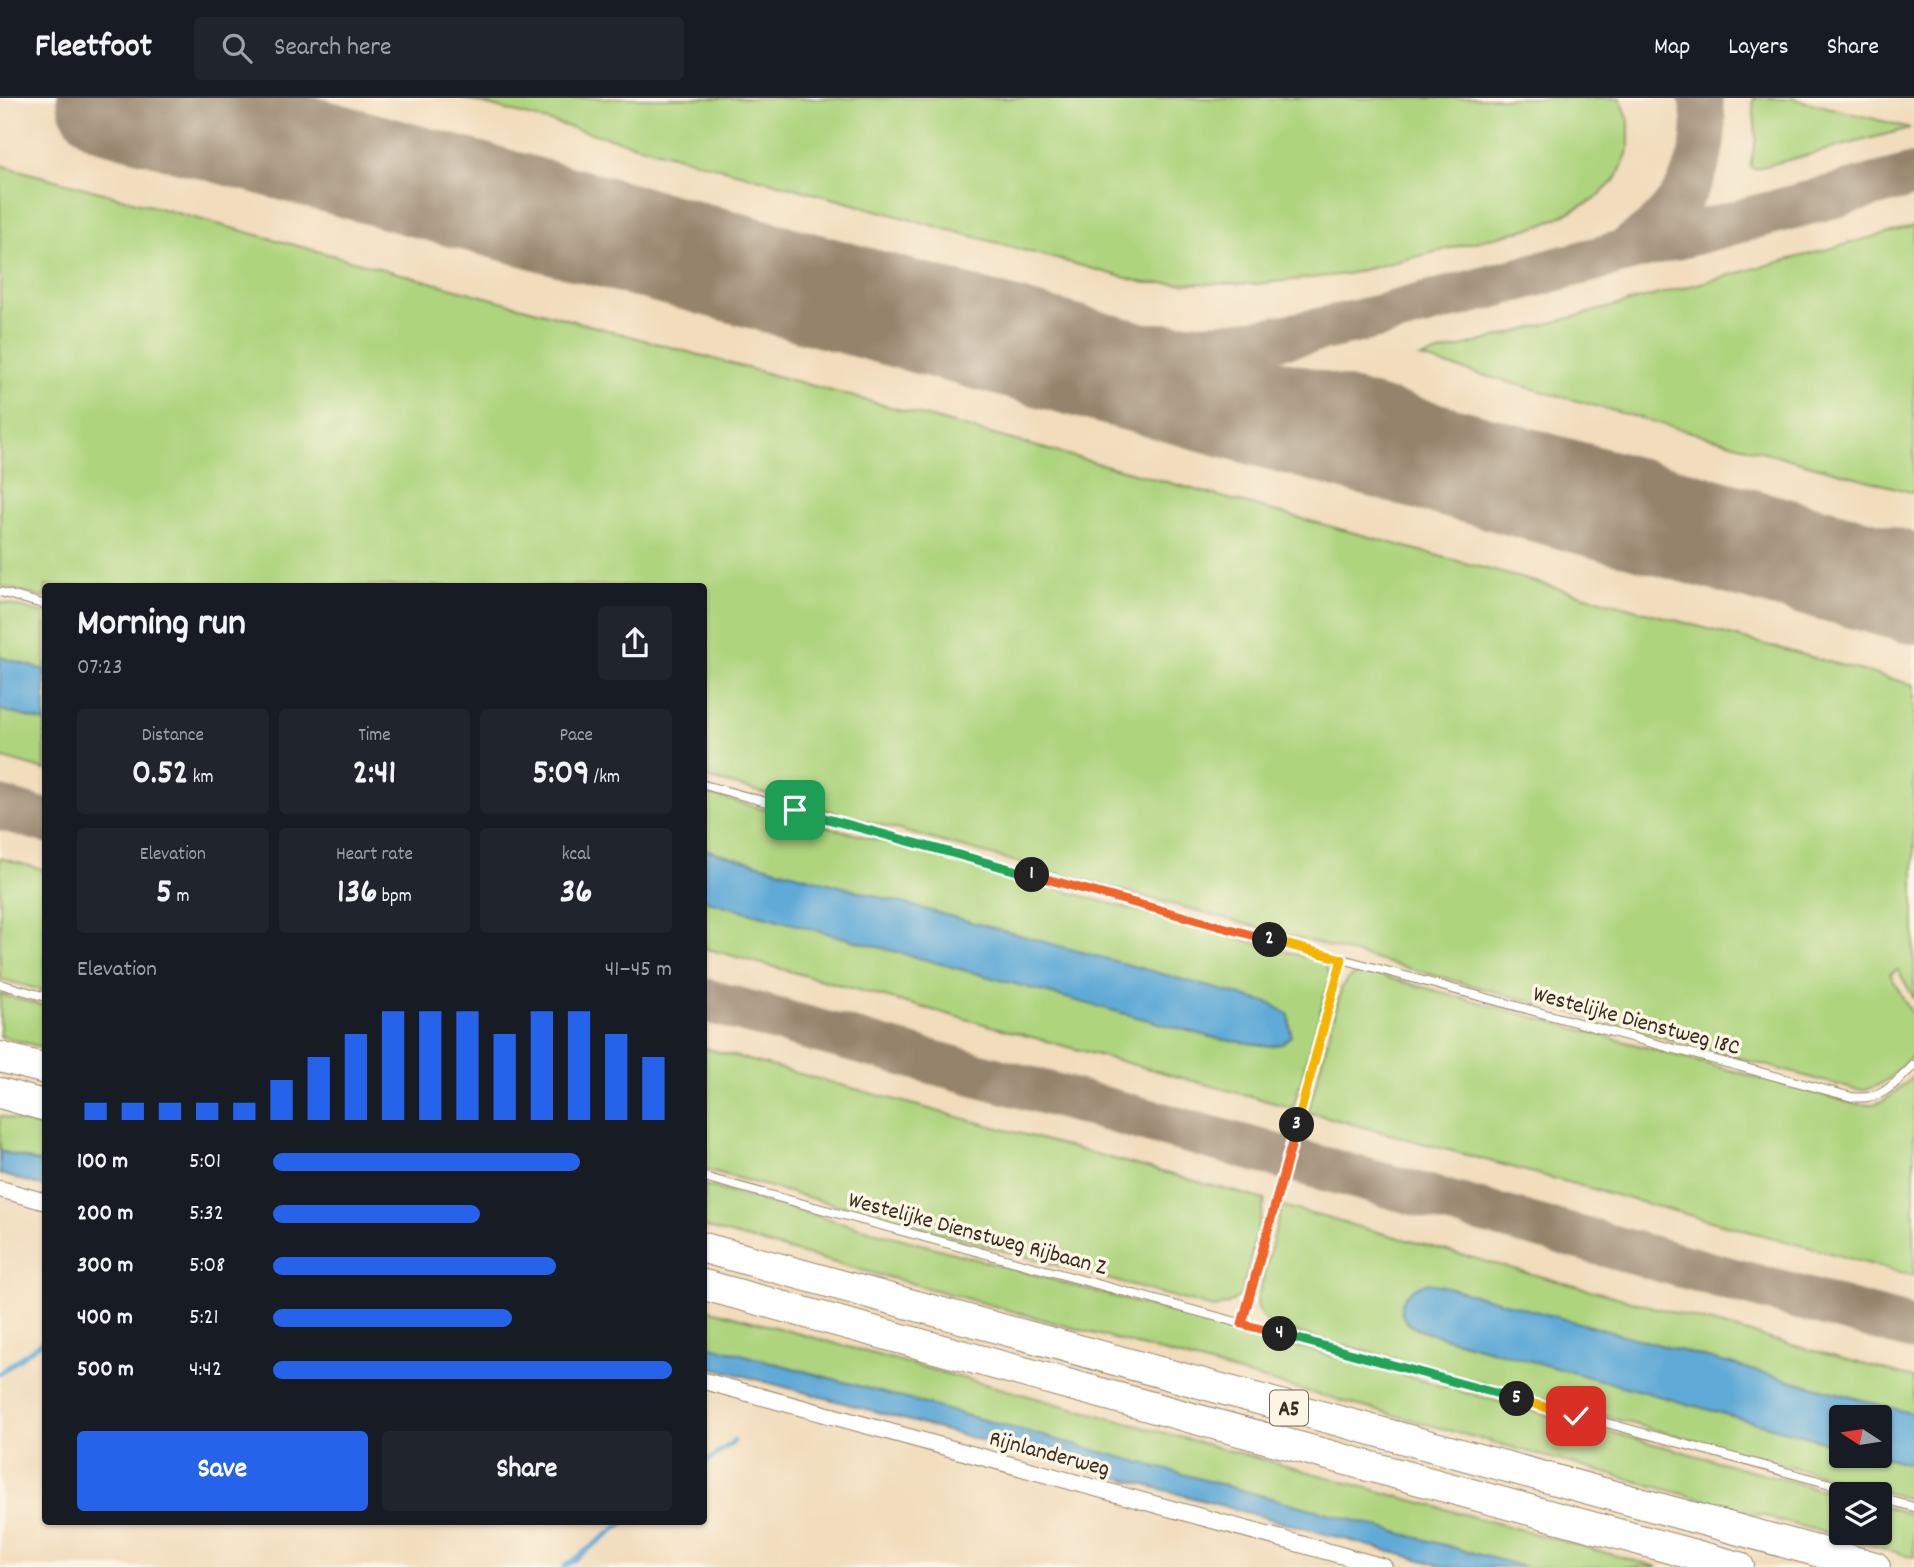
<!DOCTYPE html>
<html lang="en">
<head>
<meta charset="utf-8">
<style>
	body { margin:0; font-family:Dekko,sans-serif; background:#20242c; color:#f1f3f6; height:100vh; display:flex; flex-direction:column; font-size:26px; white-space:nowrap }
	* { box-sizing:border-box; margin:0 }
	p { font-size:23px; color:#9ea1a6 }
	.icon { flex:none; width:38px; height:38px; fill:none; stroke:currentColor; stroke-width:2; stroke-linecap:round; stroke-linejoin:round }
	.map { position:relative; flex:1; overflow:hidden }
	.drawer { position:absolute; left:42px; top:485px; width:665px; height:942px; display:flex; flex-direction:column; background:#171b24; border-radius:7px; box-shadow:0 2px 5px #0004 }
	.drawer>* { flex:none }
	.needle { width:46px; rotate:282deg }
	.buttons { position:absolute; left:1829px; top:1307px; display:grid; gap:14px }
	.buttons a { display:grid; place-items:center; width:63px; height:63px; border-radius:7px; background:#171b24; box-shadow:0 2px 5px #0004; font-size:35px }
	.pin { position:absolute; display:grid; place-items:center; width:60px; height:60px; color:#fff; margin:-30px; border-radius:14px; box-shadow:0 4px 10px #0006 }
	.km { position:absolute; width:35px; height:35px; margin:-18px; border-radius:50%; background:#222; color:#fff; font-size:19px; line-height:35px; text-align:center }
	.round { display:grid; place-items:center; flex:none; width:74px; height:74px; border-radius:7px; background:#20242c }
	.headline { display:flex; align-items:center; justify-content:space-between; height:119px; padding:0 35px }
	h1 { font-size:38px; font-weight:700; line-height:52px }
	.figures { display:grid; grid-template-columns:repeat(3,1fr); gap:10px; height:119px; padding:7px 35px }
	.figures div { display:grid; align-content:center; border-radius:7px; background:#20242c; text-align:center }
	.figures b { font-size:35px; font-weight:700 }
	.figures small { font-size:19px; font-weight:400 }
	.figures p { font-size:19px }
	.chart { height:196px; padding:14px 35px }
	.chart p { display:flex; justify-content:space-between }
	.chart svg { width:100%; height:126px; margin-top:7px; stroke:#2563eb; stroke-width:6 }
	.action { display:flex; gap:14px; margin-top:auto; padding:14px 35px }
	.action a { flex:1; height:80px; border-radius:7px; background:#2563eb; color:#fff; font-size:28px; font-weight:700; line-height:80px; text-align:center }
	.action a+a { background:#20242c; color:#f1f3f6 }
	ul { padding:0 35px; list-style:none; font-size:23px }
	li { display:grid; grid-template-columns:112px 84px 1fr; align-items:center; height:52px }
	li i { height:18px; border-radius:9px; background:#2563eb }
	header { display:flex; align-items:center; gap:42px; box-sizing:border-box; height:98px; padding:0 35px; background:#171b24; border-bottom:2px solid #363941 }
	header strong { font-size:33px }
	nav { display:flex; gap:38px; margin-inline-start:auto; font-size:24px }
	.search { width:490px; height:63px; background:#20242c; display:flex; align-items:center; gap:18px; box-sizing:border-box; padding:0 24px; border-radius:7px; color:#9ea1a6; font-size:26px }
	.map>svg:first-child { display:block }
	.green { fill:#aed47e; stroke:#747f4e; stroke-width:2 }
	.water { fill:#60aad7; stroke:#4e6a7a; stroke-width:2 }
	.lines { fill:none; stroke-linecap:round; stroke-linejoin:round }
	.stream { stroke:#60aad7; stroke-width:5 }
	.taxiway { stroke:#96836c; stroke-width:44 }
	.runway { stroke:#96836c; stroke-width:110 }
	.service-casing { stroke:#96836c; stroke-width:10 }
	.minor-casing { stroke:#96836c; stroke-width:18 }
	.motorway-casing { stroke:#96836c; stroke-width:32 }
	.service { stroke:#fff; stroke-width:8 }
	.minor { stroke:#fff; stroke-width:16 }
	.motorway { stroke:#fff; stroke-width:30 }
	.split-1-casing { stroke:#fff; stroke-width:14 }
	.split-2-casing { stroke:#fff; stroke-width:14 }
	.split-3-casing { stroke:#fff; stroke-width:14 }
	.split-4-casing { stroke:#fff; stroke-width:14 }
	.split-5-casing { stroke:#fff; stroke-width:14 }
	.split-6-casing { stroke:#fff; stroke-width:14 }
	.split-1 { stroke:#22a559; stroke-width:9 }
	.split-2 { stroke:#f0652b; stroke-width:9 }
	.split-3 { stroke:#f5b400; stroke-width:9 }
	.split-4 { stroke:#f0652b; stroke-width:9 }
	.split-5 { stroke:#22a559; stroke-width:9 }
	.split-6 { stroke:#f5b400; stroke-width:9 }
	.labels { text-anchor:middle; stroke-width:7; stroke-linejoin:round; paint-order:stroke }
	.shield { fill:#fcf5e5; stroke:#75675a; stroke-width:2 }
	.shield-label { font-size:21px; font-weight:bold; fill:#3b2a1e }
	.street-label { font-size:23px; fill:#3b2a1e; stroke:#fcf5e5 }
</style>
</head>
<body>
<header>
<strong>Fleetfoot</strong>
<div class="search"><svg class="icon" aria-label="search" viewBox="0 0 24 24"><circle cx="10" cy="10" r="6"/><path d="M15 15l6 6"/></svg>Search here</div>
<nav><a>Map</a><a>Layers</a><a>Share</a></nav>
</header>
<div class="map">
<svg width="1914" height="1469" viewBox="0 0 1914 1469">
	<rect width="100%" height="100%" fill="#fcf5e5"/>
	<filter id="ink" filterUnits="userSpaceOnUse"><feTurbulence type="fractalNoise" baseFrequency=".0143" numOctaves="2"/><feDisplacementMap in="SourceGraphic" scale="14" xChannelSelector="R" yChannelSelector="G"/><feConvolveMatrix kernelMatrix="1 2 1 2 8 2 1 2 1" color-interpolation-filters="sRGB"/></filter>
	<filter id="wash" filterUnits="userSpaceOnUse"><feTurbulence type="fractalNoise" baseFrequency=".00686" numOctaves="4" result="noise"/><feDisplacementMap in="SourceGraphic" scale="28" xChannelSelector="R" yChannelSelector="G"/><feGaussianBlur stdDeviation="1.57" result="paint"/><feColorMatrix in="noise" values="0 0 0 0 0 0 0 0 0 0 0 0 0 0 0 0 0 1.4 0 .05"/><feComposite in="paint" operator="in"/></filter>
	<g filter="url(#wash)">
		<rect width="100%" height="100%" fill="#f1dcbb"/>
		<g class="green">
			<polygon points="462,0 1620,0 1629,22 1629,51 1617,80 1594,102 1543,127 1347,176 1256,186 1145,185"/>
			<polygon points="1753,0 1791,0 1910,30 1754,71 1750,68 1756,40"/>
			<path d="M0,67L1914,587V900L1898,872L1890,876L1914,920V956C1895,974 1881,995 1853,991L704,679V488H46L45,500L0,488Z"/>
			<polygon points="1914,128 1914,395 1420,260"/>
			<polygon points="0,504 45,516 45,672 0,659"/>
			<polygon points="704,695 1321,863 1329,875 1329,883 1293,1010 704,850"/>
			<polygon points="0,760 45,772 45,893 0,881"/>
			<path d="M1359,874H1367L1855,1006C1884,1010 1894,995 1914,977V1178L1308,1014L1342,889L1347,882Z"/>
			<polygon points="0,896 45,908 45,950 0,938"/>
			<polygon points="704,950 1265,1102 1241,1197 1228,1206 1214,1210 704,1071"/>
			<polygon points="0,1018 45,1030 45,1066 0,1053"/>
			<polygon points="704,1087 1841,1397 1841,1435 1880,1435 1880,1407 1914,1417 1914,1459 704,1129"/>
			<path d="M1282,1108L1914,1280V1316L1439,1187L1416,1231L1841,1348V1358H1880L1914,1367V1402L1273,1228C1263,1221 1257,1215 1257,1203Z"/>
			<polygon points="704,1210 1658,1469 1525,1469 704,1246"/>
		</g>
		<g class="water">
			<polygon points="0,559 45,572 45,624 0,612"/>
			<polygon points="704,751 1272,906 1289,917 1291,938 1281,946 1269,948 1218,941 704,802"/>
			<polygon points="0,1053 45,1066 45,1089 0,1076"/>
			<path d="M1426,1185L1439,1187L1914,1316V1367L1880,1358V1320H1841V1348L1428,1235C1421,1232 1412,1230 1407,1224C1391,1207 1410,1190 1426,1185Z"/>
			<polygon points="704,1246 1525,1469 1447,1469 704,1267"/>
		</g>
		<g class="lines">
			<g class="stream">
				<polyline points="0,1275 46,1241"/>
				<polyline points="704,1366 734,1343"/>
				<polyline points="564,1469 626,1423"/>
			</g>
			<g class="taxiway">
				<polyline points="138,0 155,9 179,18"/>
				<path d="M1632,147C1681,116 1715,59 1700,0"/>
				<path d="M955,230C1043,241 1131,251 1221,246C1272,243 1323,231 1373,220L1914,77"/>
				<polyline points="0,710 46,723"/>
				<polyline points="704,902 1914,1231"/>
			</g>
			<polyline class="runway" points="112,0 1914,491"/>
		</g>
	</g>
	<g filter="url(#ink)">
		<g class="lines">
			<g class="service-casing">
				<g id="service">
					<polyline points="0,494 46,507"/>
					<polyline points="704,687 1342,861 1242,1226"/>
					<path d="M1342,861L1852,999C1882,1003 1894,986 1914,967"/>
					<polyline points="0,886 46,899"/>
					<polyline points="704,1079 1867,1396"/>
					<polyline points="1880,1400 1914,1409"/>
				</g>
			</g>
			<g class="minor-casing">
				<g id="minor">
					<polyline points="0,1091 46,1104"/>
					<polyline points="704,1283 1384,1469"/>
				</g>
			</g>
			<g class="motorway-casing">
				<g id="motorway">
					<polyline points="0,959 46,971"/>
					<polyline points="0,995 46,1008"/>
					<polyline points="704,1150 1875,1469"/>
					<polyline points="704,1187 1739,1469"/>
				</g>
			</g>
			<use href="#service" class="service"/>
			<use href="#minor" class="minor"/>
			<use href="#motorway" class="motorway"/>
		</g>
	</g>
	<g class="lines" filter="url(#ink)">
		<g class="split-1-casing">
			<polyline id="split-1" points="795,712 1032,777"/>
		</g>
		<g class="split-2-casing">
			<polyline id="split-2" points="1032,777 1270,842"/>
		</g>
		<g class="split-3-casing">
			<polyline id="split-3" points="1270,842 1342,861 1297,1027"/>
		</g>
		<g class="split-4-casing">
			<polyline id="split-4" points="1280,1236 1242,1226 1297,1027"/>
		</g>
		<g class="split-5-casing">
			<polyline id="split-5" points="1280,1236 1517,1301"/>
		</g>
		<g class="split-6-casing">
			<polyline id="split-6" points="1517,1301 1576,1318"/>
		</g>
		<use href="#split-1" class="split-1"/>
		<use href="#split-2" class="split-2"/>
		<use href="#split-3" class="split-3"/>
		<use href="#split-4" class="split-4"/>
		<use href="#split-5" class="split-5"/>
		<use href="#split-6" class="split-6"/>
	</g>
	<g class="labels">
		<rect class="shield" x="1270" y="1292.5" width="38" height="35" rx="5"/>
		<g class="shield-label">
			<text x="1289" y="1317">A5</text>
		</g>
		<g class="street-label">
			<text transform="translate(1637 921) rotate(15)" y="8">Westelijke Dienstweg 18C</text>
			<text transform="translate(978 1134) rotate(15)" y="8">Westelijke Dienstweg Rijbaan Z</text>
			<text transform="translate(1050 1354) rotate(15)" y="8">Rijnlanderweg</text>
		</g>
	</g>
</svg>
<div class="buttons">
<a><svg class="needle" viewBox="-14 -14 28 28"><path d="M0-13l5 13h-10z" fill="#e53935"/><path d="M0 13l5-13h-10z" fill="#9ea1a6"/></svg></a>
<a><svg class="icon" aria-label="layers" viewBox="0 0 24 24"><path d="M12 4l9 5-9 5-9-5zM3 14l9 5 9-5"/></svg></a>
</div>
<div class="pin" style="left:795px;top:712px;background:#1e9e55"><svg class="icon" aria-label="arrive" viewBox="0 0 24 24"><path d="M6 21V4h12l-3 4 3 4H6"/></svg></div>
<div class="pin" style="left:1576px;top:1318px;background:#d93025"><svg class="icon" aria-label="check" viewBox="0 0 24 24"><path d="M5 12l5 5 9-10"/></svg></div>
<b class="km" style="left:1032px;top:777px">1</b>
<b class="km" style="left:1270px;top:842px">2</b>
<b class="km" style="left:1297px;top:1027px">3</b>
<b class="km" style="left:1280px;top:1236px">4</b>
<b class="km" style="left:1517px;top:1301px">5</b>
<section class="drawer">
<div class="headline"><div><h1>Morning run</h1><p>07:23</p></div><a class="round"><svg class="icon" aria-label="share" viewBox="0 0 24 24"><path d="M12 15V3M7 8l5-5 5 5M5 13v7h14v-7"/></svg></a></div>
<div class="figures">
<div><p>Distance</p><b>0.52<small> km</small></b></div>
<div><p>Time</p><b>2:41</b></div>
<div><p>Pace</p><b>5:09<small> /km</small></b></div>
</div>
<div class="figures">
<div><p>Elevation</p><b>5<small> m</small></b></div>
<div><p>Heart rate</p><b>136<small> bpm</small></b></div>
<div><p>kcal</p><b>36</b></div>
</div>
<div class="chart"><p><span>Elevation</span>41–45 m</p>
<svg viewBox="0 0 160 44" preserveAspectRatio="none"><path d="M5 44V38M15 44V38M25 44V38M35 44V38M45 44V38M55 44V30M65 44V22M75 44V14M85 44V6M95 44V6M105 44V6M115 44V14M125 44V6M135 44V6M145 44V14M155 44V22"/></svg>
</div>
<ul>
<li><b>100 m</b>5:01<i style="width:77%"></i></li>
<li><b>200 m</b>5:32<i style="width:52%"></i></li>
<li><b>300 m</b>5:08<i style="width:71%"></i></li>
<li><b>400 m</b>5:21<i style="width:60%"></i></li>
<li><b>500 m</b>4:42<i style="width:100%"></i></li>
</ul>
<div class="action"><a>Save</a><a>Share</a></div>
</section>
</div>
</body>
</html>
